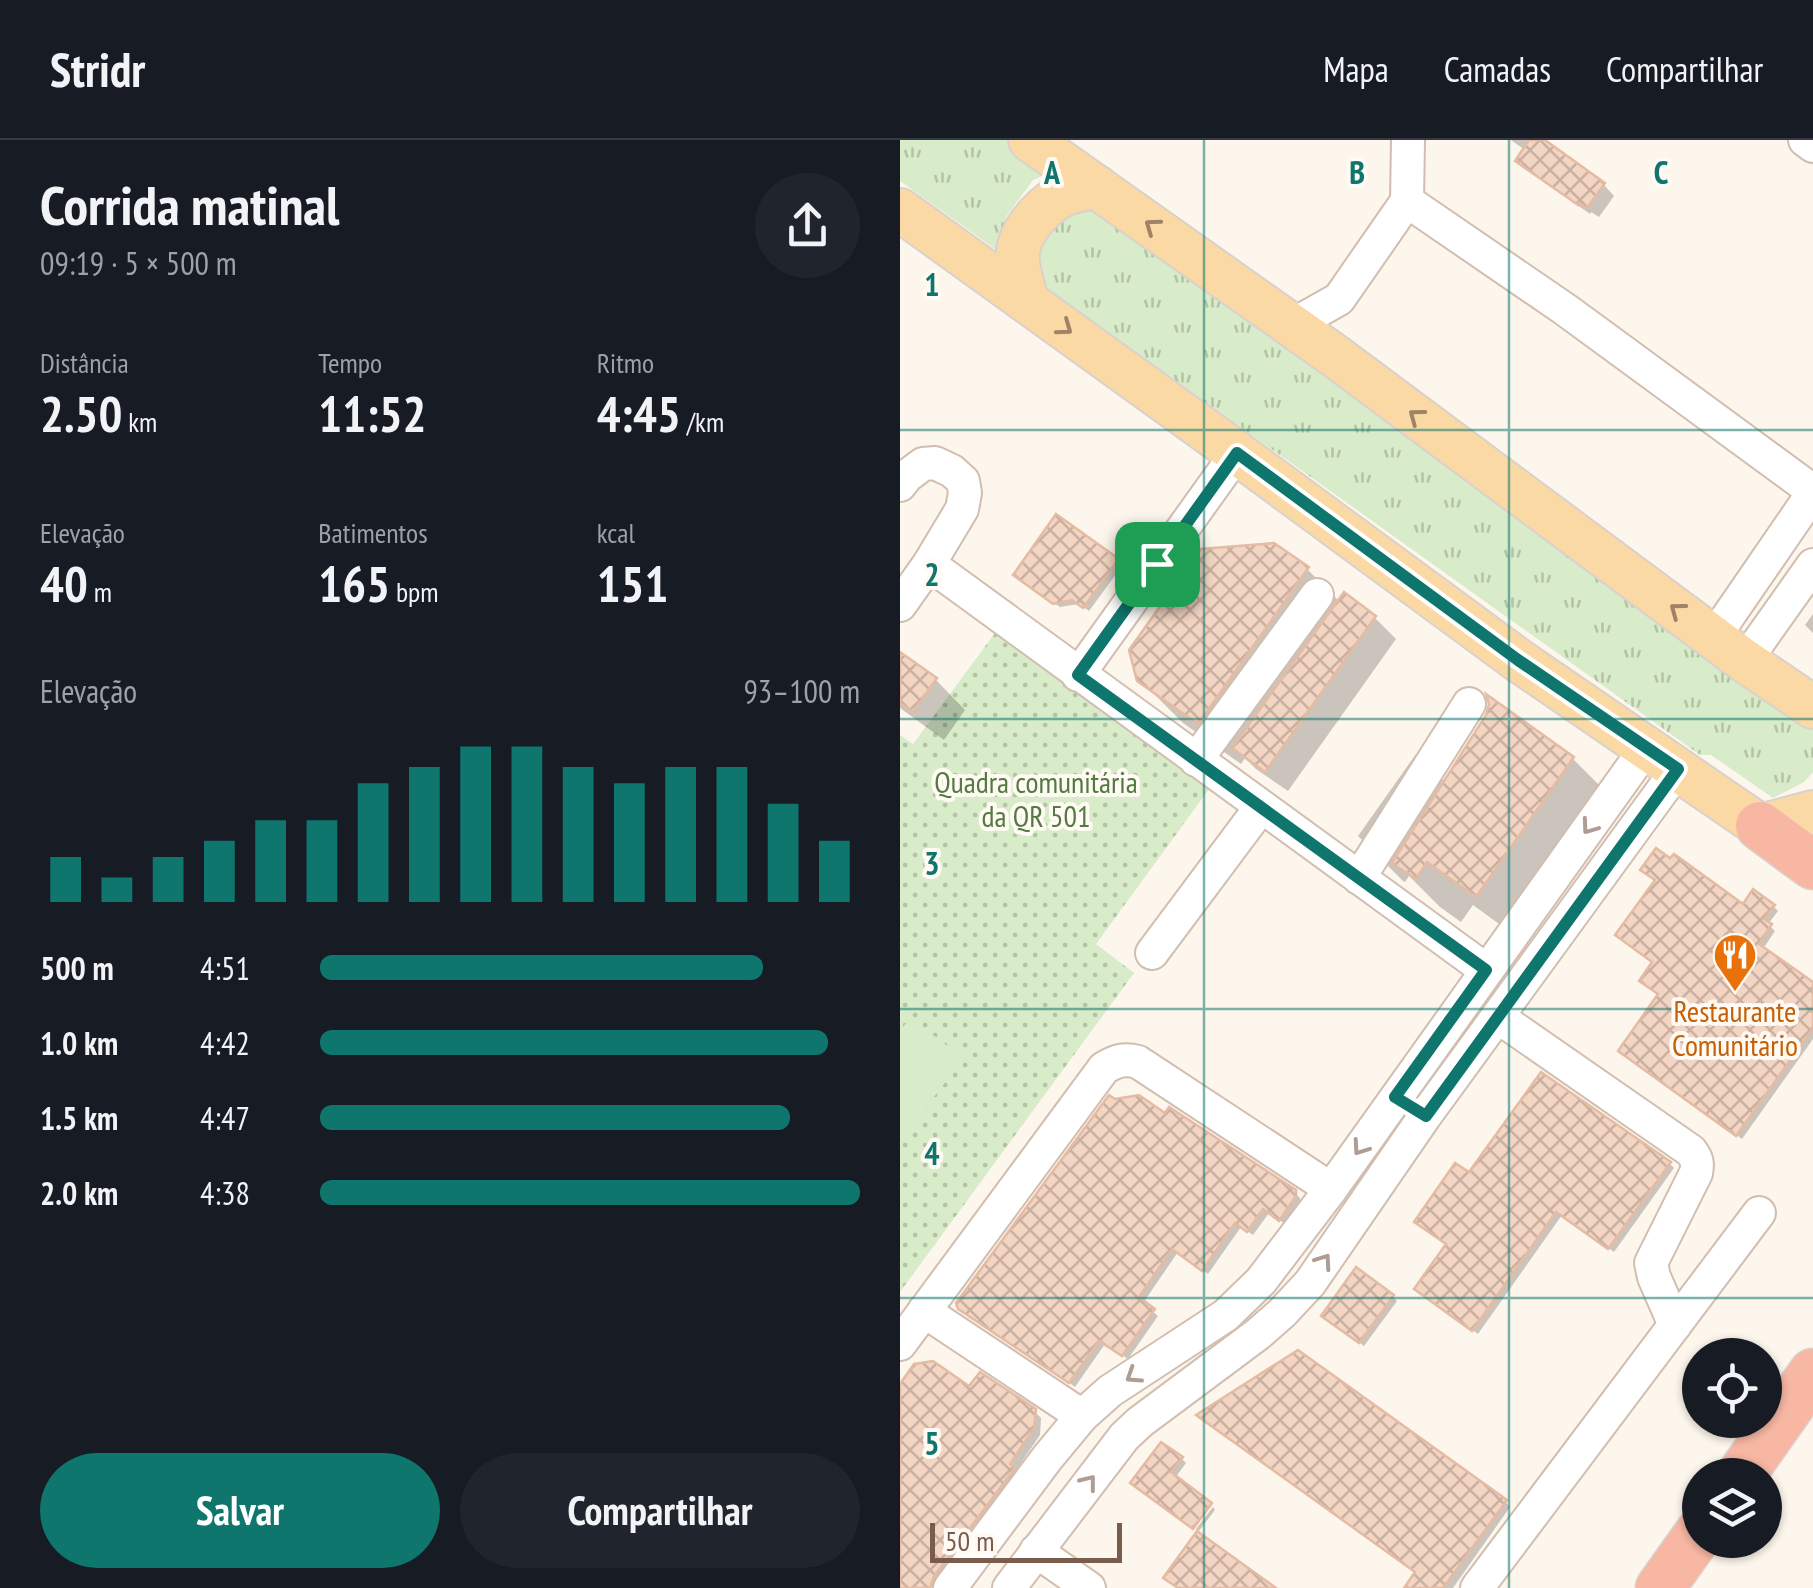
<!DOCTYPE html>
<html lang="pt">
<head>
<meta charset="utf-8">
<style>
	body { margin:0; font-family:"PT Sans Narrow",sans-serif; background:#20242c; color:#f1f3f6; height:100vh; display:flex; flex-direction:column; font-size:38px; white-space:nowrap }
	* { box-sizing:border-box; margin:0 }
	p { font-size:32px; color:#9ea1a6 }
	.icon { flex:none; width:55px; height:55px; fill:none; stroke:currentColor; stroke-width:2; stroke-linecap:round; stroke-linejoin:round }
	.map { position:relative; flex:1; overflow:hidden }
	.details { display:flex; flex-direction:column; background:#171b24; width:900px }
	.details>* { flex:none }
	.buttons { position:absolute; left:782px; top:1198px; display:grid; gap:20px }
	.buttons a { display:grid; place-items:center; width:100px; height:100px; border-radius:50%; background:#171b24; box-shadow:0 2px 8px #0004; font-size:50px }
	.scale { position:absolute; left:30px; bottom:25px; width:192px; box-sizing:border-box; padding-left:10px; border:5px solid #7a5c4d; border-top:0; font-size:28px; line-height:35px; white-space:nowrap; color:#7a5c4d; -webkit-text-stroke:8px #fffaf3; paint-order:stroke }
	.pin { position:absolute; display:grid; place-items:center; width:85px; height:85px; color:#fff; margin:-42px; border-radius:20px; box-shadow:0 5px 15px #0006 }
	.round { display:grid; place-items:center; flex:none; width:105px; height:105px; border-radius:52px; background:#20242c }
	.head { display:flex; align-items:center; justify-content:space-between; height:170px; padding:0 40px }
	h1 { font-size:55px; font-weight:800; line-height:75px }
	.metrics { display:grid; grid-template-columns:repeat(3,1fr); gap:15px; height:170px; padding:10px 40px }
	.metrics div { display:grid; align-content:center }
	.metrics b { font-size:50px; font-weight:800 }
	.metrics small { font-size:28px; font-weight:400 }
	.metrics p { font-size:28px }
	.chart { height:280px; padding:20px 40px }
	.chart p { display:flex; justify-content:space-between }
	.chart svg { width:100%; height:180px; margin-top:10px; stroke:#0f766e; stroke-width:6 }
	.primary-button { display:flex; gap:20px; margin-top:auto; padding:20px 40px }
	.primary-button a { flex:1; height:115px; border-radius:60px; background:#0f766e; color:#fff; font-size:40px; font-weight:800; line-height:115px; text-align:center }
	.primary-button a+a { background:#20242c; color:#f1f3f6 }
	ul { padding:0 40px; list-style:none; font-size:32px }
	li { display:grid; grid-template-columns:160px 120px 1fr; align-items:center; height:75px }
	li i { height:25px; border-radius:12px; background:#0f766e }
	header { display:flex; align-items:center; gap:60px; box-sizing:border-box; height:140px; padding:0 50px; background:#171b24; border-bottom:2px solid #363941 }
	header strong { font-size:48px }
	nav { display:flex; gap:55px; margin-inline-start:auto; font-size:35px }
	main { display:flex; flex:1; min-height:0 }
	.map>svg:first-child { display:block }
	.grass { fill:url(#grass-tufts) }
	.park { fill:url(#park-dots) }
	.pitch { fill:#d8ecc9 }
	.shadow { fill:#0003 }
	.building { fill:url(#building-cross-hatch); stroke:#e6bba3; stroke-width:2.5 }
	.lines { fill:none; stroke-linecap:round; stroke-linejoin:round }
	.minor-casing { stroke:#d1beb0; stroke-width:36 }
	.major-casing { stroke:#dad1cd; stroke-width:46 }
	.highway-casing { stroke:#dad1cd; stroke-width:51 }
	.minor { stroke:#fff; stroke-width:32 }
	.major { stroke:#fbd9a5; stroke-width:42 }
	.highway { stroke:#f7b7a3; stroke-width:48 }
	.oneway { stroke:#a18267 }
	.oneway2 { stroke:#af9d94 }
	.route-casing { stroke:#fff; stroke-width:20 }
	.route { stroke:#0f766e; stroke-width:12 }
	.grid { fill:none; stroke:#0f766e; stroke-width:2.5; stroke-opacity:0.55 }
	.labels { text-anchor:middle; stroke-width:8; stroke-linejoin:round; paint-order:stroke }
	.park-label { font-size:30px; fill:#537a41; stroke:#fffaf3 }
	.food-label { font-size:30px; fill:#c56008; stroke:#fffaf3 }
	.grid-label { font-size:32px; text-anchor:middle; font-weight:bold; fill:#0f766e; stroke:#fffaf3; stroke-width:8; stroke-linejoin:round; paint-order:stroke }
</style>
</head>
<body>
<header>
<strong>Stridr</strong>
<nav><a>Mapa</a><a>Camadas</a><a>Compartilhar</a></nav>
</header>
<main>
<section class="details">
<div class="head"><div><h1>Corrida matinal</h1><p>09:19 · 5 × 500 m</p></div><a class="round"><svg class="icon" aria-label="share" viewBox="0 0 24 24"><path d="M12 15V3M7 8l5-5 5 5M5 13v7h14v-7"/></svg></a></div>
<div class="metrics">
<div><p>Distância</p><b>2.50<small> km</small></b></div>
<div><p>Tempo</p><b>11:52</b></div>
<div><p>Ritmo</p><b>4:45<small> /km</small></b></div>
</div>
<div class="metrics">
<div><p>Elevação</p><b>40<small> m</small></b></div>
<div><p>Batimentos</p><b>165<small> bpm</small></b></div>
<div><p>kcal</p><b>151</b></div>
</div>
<div class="chart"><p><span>Elevação</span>93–100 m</p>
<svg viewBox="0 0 160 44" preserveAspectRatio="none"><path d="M5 44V33M15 44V38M25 44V33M35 44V29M45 44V24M55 44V24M65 44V15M75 44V11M85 44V6M95 44V6M105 44V11M115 44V15M125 44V11M135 44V11M145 44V20M155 44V29"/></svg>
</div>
<ul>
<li><b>500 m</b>4:51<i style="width:82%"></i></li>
<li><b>1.0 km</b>4:42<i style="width:94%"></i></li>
<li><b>1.5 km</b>4:47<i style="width:87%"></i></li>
<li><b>2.0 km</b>4:38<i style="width:100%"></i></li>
</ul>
<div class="primary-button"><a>Salvar</a><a>Compartilhar</a></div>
</section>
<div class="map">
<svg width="913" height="1448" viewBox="0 0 913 1448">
	<defs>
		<pattern id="grass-tufts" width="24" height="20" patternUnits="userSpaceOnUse" patternTransform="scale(2.5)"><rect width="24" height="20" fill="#d8ecc9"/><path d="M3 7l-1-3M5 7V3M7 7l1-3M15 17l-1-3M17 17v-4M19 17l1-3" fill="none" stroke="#b4c2a5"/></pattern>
		<pattern id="park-dots" width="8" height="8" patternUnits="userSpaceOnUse" patternTransform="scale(2.5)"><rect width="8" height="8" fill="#d8ecc9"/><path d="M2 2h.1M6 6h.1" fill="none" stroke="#b4c2a5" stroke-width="1.8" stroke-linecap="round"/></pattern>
		<pattern id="building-cross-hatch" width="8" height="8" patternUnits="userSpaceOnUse" patternTransform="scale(2.5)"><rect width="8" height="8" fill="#f3d5c3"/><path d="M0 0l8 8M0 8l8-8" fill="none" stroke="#cab0a1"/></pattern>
	</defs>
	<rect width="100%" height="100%" fill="#fdf6ec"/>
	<g class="grass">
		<polygon points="0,0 128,0 165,26 133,40 106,77 109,119 0,41"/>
		<polygon points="198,56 913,582 913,632 904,642 873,658 811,615 800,615 146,148 136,107 145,77"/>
	</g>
	<polygon class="park" points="109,474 323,630 196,804 234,833 0,1152 0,595 13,604"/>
	<polygon class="pitch" points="10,878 64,918 0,1001 0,891"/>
	<g class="shadow">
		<polygon points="611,0 647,0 645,3 704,45 714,56 699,77 691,72 690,74 629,31 618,20 625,10"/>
		<polygon points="217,421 222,426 189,471 179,464 160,467 121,439"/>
		<polygon points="407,429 440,462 444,456 475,478 496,499 388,651 356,629 345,618 341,624 283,583 240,540"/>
		<polygon points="913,474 913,493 905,485"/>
		<polygon points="0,515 36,540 65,570 44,600 0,568"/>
		<polygon points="590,560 673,619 717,663 621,800 573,765 561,782 540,767 509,736 505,742 503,741 458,696 516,614 546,643 588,576"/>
		<polygon points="873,766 878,771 868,784 875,791 863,809 913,845 913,899 842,999 726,915 843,768"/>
		<polygon points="770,1024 774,1028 714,1112 662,1075 578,1194 521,1154 548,1105 570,1036"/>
		<polygon points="394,1052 400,1058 400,1062 385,1084 369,1073 353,1095 341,1087 308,1134 278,1112 243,1163 258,1176 228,1219 205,1204 175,1247 145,1224 66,1174"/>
		<polygon points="492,1156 497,1161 464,1206 429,1180"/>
		<polygon points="0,1249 69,1249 134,1271 141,1278 140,1295 115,1332 120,1336 35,1448 32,1446 31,1448 0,1448"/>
		<polygon points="281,1318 286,1323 275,1338 238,1348"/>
		<polygon points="605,1362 610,1367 553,1448 507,1448"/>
		<polygon points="313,1367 315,1370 299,1391 296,1389"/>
	</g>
	<g class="building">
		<polygon points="629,0 645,0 705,43 687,68 679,63 678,65 615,21"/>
		<polygon points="156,374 219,419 183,468 172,460 153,464 113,435"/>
		<polygon points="374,403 409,427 298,584 237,541 229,510 301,409"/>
		<polygon points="444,452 476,476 365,632 332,608"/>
		<polygon points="0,512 37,538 13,572 0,563"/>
		<polygon points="586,554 674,617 576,757 527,722 516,739 492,723 586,575 589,564"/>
		<polygon points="756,708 770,718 774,714 843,764 853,749 875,765 864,779 872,784 859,804 913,842 913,888 836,996 718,911 758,854 739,841 752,822 715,795 755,740 740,730"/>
		<polygon points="641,932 771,1022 708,1109 656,1072 572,1191 514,1149 546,1104 514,1082 555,1023 569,1032"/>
		<polygon points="209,955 215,959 239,955 265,973 269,967 396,1050 396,1056 379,1081 363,1069 347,1092 335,1083 302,1131 272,1109 239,1157 255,1169 222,1216 199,1201 169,1243 58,1169 56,1163"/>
		<polygon points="456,1127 494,1155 459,1203 421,1176"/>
		<polygon points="398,1210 607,1360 543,1448 504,1448 515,1432 296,1275"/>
		<polygon points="33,1221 69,1246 80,1232 136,1269 134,1288 110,1324 115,1328 34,1436 30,1448 0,1448 0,1244 14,1224"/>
		<polygon points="261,1302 283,1317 271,1332 312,1363 293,1389 230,1343"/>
		<polygon points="297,1391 340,1422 376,1448 278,1448 263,1438"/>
	</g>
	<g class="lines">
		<g class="minor-casing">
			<g id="minor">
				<polyline points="905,0 913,6"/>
				<polyline points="507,61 666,170 913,351"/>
				<polyline points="391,186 439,159 507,61 508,0"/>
				<polyline points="0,345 7,336 23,324 35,323 52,331 63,341 65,353 62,369 29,424 0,465"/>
				<polyline points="29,424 586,830"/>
				<polyline points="814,497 913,353"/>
				<polyline points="845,521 913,425"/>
				<polyline points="178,535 337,313"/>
				<polyline points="296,620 417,455"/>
				<polyline points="459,738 569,564"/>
				<polyline points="252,813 361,667"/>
				<path d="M598,877L791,1011C797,1019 798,1023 796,1033L751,1123L754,1137L775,1185"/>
				<polyline points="24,1171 182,1276"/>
				<path d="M0,1204L204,928C216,921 224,918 238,922L431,1049"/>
				<polyline points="136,1411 189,1448"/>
				<polyline points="50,1448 148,1317 182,1276 210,1251 326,1175 361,1141 431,1049 746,608"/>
				<polyline points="109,1448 224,1297 240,1282 358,1194 382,1173 410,1143 525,976 778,629"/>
				<polyline points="577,1448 859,1073"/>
			</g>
		</g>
		<g class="major-casing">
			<g id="major">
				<polyline points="130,0 435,216 845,521 913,567"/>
				<polyline points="0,70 337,313 618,520 860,686 913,672"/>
				<path d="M127,161C123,144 114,122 119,106C125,85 146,62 166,54C175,50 187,49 197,47"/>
			</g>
		</g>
		<g class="highway-casing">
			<g id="highway">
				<polyline points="860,686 913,725"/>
				<polyline points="841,1335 913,1233"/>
				<polyline points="760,1448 800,1392"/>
			</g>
		</g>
		<use href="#minor" class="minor"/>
		<use href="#major" class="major"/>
		<use href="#highway" class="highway"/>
	</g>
	<defs><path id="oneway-chevron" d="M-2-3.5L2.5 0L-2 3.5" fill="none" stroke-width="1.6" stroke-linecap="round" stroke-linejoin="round" transform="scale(2.5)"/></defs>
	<g class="oneway">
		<use href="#oneway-chevron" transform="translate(252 86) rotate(-144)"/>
		<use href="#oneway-chevron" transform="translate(165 188) rotate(36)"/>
		<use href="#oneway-chevron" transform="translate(516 276) rotate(-143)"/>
		<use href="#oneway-chevron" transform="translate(777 470) rotate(-143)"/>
	</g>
	<g class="oneway2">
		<use href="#oneway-chevron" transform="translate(689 687) rotate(126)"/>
		<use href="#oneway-chevron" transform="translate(460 1008) rotate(125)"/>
		<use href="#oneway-chevron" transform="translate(424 1121) rotate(-55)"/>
		<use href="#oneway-chevron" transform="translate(233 1236) rotate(147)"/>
		<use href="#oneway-chevron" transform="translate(189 1342) rotate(-52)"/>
	</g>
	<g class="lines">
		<g class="route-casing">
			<polygon id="route" points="337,313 618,520 778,629 526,976 495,957 586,830 178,535"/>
		</g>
		<use href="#route" class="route"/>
	</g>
	<path class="grid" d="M304,0V1448M609,0V1448M0,290H913M0,579H913M0,869H913M0,1158H913"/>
	<defs>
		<g id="restaurant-pin" transform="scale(2.25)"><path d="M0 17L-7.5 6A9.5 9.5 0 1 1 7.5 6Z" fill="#e8710a" stroke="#fffaf3"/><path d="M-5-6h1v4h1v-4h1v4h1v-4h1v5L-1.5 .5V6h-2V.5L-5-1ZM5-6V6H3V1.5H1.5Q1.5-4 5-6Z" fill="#fff"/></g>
	</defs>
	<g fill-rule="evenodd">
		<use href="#restaurant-pin" x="835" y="815"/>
	</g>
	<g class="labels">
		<g class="park-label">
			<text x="136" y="653">Quadra comunitária<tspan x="136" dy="34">da QR 501</tspan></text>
		</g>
		<g class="food-label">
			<text x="835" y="882">Restaurante<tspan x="835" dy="34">Comunitário</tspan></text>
		</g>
	</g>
	<g class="grid-label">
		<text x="152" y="44">A</text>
		<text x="457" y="44">B</text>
		<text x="761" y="44">C</text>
		<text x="32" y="156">1</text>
		<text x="32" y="446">2</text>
		<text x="32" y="735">3</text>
		<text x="32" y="1025">4</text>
		<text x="32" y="1315">5</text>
	</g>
</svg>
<div class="buttons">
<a><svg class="icon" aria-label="locate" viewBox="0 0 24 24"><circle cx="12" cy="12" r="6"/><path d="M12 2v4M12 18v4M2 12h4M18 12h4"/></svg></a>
<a><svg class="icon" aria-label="layers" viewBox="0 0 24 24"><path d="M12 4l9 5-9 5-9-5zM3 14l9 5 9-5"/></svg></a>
</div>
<div class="scale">50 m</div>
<div class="pin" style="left:257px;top:424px;background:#1e9e55"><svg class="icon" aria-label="arrive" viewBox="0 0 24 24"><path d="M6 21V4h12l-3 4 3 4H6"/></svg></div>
</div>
</main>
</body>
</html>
